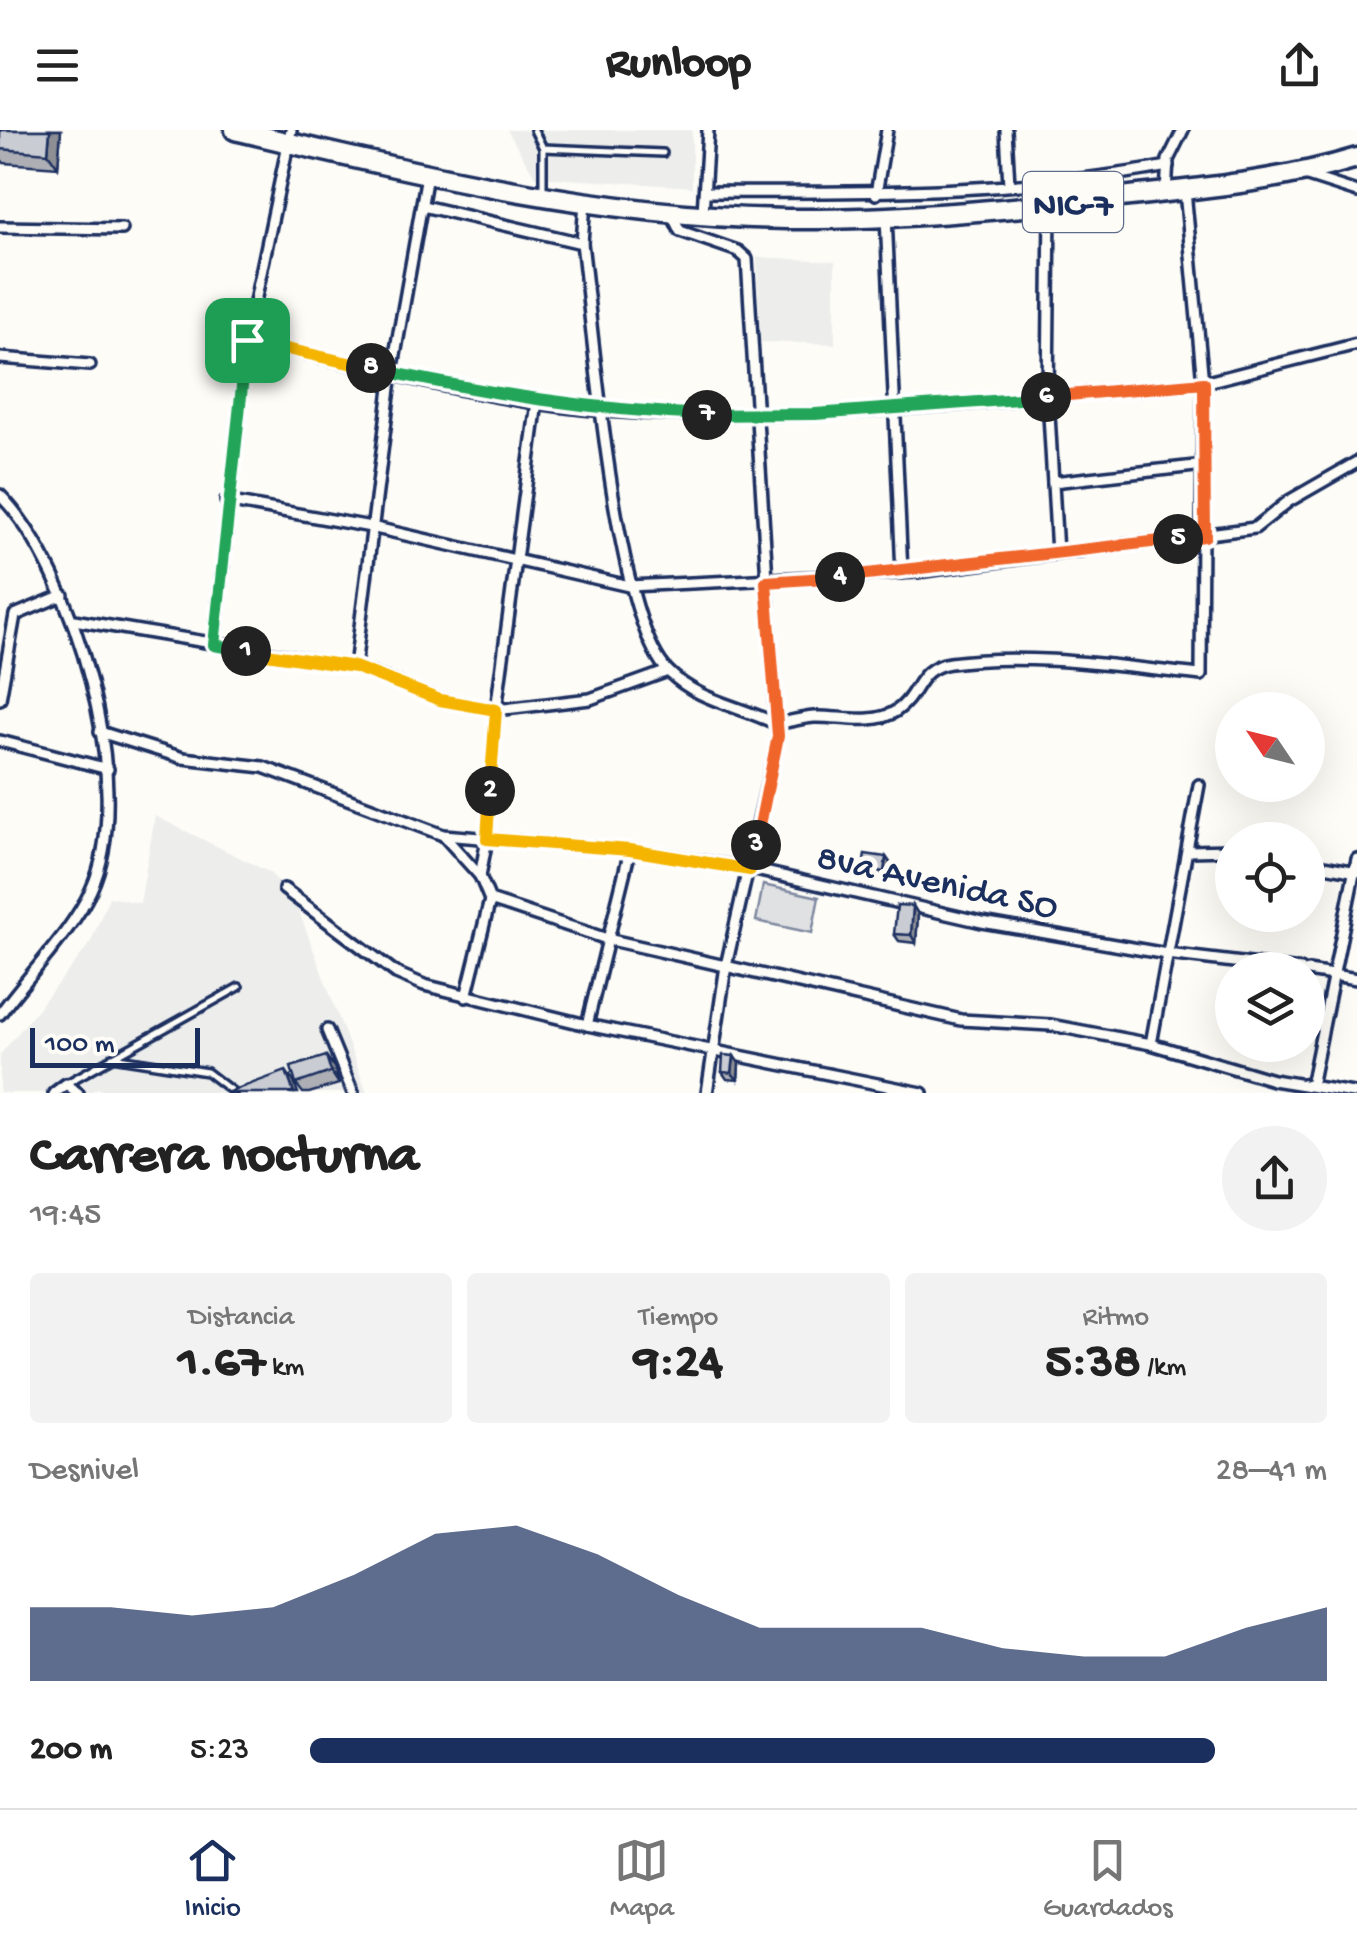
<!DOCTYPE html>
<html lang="es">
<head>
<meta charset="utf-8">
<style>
	body { margin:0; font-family:"Gochi Hand",sans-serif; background:#f2f2f2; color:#222; height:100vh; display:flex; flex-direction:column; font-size:38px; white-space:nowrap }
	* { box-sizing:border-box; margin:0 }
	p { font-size:32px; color:#767676 }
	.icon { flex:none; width:55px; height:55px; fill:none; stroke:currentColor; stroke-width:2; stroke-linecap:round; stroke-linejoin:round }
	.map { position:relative; height:963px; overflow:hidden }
	.details { display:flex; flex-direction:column; background:#fff; flex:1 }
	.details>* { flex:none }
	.needle { width:65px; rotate:305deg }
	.fabs { position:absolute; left:1215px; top:562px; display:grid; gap:20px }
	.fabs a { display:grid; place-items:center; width:110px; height:110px; border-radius:50%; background:#fff; box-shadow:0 10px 40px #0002; font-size:50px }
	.scale { position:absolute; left:30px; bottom:25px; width:170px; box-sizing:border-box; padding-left:10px; border:5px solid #1b2f5e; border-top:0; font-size:28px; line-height:35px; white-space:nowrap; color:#1b2f5e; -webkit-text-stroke:8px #fdfcf7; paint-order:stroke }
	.pin { position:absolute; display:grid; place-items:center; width:85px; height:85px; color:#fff; margin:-42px; border-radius:20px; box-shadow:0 5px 15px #0006 }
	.km { position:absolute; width:50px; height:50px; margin:-25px; border-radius:50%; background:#222; color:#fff; font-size:28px; line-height:50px; text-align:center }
	.round { display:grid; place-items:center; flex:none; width:105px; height:105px; border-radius:52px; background:#f2f2f2 }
	.summary { display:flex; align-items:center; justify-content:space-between; height:170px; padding:0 30px }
	h1 { font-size:55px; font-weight:700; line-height:75px }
	.metrics { display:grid; grid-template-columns:repeat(3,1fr); gap:15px; height:170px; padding:10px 30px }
	.metrics div { display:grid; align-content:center; border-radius:10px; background:#f2f2f2; text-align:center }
	.metrics b { font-size:50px; font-weight:700 }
	.metrics small { font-size:28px; font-weight:400 }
	.metrics p { font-size:28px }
	.chart { height:280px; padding:20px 30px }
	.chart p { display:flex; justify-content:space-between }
	.chart svg { width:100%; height:180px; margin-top:10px; fill:#1b2f5e; opacity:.7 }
	ul { padding:0 30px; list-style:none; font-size:32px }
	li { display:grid; grid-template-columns:160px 120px 1fr; align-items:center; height:75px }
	li i { height:25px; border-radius:12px; background:#1b2f5e }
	header { display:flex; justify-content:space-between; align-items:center; height:130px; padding:0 30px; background:#fff; font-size:45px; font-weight:700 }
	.dock { display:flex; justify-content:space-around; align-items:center; height:140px; border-top:2px solid #e0e0e0; background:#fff; font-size:28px; color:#767676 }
	.dock a { display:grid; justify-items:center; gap:5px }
	.dock .active { color:#1b2f5e }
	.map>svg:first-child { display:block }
	.built { fill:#edeeec }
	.green { fill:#e0e1e3; stroke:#7e88a0; stroke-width:2.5 }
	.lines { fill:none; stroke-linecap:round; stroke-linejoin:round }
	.lane-casing { stroke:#1b2f5e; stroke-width:12 }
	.street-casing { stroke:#1b2f5e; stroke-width:16 }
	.highway-casing { stroke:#1b2f5e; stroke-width:25 }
	.lane { stroke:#fdfcf7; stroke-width:5 }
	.street { stroke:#fdfcf7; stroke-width:9 }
	.highway { stroke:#fdfcf7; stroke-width:18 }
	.wall { fill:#adafb5; stroke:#1b2f5e; stroke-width:2.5 }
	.shaded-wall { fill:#8d8f94; stroke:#1b2f5e; stroke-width:2.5 }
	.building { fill:#c9ccd3; stroke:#1b2f5e; stroke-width:2.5 }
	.split-1-casing { stroke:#fff; stroke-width:20 }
	.split-2-casing { stroke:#fff; stroke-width:20 }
	.split-3-casing { stroke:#fff; stroke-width:20 }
	.split-4-casing { stroke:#fff; stroke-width:20 }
	.split-5-casing { stroke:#fff; stroke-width:20 }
	.split-6-casing { stroke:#fff; stroke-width:20 }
	.split-7-casing { stroke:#fff; stroke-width:20 }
	.split-8-casing { stroke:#fff; stroke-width:20 }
	.split-9-casing { stroke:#fff; stroke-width:20 }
	.split-1 { stroke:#22a559; stroke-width:12 }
	.split-2 { stroke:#f5b400; stroke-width:12 }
	.split-3 { stroke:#f5b400; stroke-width:12 }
	.split-4 { stroke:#f0652b; stroke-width:12 }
	.split-5 { stroke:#f0652b; stroke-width:12 }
	.split-6 { stroke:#f0652b; stroke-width:12 }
	.split-7 { stroke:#22a559; stroke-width:12 }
	.split-8 { stroke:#22a559; stroke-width:12 }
	.split-9 { stroke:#f5b400; stroke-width:12 }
	.labels { text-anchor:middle; stroke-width:10; stroke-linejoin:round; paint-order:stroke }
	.shield { fill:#fdfcf7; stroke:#5f6c8c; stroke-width:2.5 }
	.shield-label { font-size:35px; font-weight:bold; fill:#1b2f5e }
	.street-label { font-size:38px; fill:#1b2f5e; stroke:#fdfcf7 }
</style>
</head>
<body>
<header><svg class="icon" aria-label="menu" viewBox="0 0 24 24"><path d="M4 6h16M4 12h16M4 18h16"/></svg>Runloop<svg class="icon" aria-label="share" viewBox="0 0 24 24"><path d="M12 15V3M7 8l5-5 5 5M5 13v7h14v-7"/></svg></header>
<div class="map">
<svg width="1357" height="963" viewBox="0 0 1357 963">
	<rect width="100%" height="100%" fill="#fdfcf7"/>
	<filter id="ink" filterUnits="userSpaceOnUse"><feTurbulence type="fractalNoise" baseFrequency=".01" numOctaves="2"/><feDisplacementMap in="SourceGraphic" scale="20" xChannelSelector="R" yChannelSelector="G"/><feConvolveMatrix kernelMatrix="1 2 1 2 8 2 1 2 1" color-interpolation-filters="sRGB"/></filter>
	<g filter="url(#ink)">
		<g class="built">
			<polygon points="507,0 692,0 692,57 535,47"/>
			<polygon points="757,127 835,131 835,214 760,212"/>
			<polygon points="155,686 269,742 294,768 367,963 105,963 98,958 88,963 0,963 0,925 90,814 109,767 140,773"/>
		</g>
		<polygon class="green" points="763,755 819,767 812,803 756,791"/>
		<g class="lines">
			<g class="lane-casing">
				<g id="lane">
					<polyline points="534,0 543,18 543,60"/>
					<polyline points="543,18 663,23"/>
					<polyline points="112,927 207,942 233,962"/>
					<polyline points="67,953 239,857"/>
				</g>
			</g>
			<g class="street-casing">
				<g id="street">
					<polyline points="1006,0 1009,55"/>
					<polyline points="1304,45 1357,62"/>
					<path d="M707,62C861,63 1016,64 1168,36"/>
					<polyline points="1166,62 1168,30 1183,0"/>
					<polyline points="876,64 887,0"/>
					<path d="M585,72L582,113C593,199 614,487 668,541C699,572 739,575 776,594L778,606L726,836L707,963"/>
					<polyline points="1050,75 1048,267 1057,423"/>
					<polyline points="423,76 582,113"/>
					<path d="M670,81L680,101L738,121L747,129L776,594C788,592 801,588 814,587C840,586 873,596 896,581C920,565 916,538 950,533C1028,522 1123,537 1201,545L1203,253L1357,214"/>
					<polyline points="703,83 708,0"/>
					<polyline points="886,86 902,443"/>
					<polyline points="0,97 122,99"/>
					<path d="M247,210C364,236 485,272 605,281C805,295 1004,270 1203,253L1185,61"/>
					<polyline points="0,228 90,235"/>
					<polyline points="1053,352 1204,335"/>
					<path d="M0,365C75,441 138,660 91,760C72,802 27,846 0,884"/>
					<polyline points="226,371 371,397 629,456 917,442 1255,398 1289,371 1357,332"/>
					<polyline points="74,490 355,537 441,570 496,580 590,569 668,541"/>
					<polyline points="214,515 247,210 291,0"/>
					<polyline points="355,537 392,242 427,45"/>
					<polyline points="0,569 15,485 63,465"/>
					<polyline points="100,602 183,628 263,637 443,705 630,720 751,739 982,792 1167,824 1301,840"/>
					<polyline points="0,611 108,639"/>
					<polyline points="443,705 480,746 490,770 466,867"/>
					<polyline points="1189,721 1232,720"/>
					<polyline points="1308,733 1357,742"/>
					<polyline points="480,746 487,709 496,580 537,272"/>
					<polyline points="284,759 396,843 424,855 587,895 922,963"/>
					<polyline points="490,770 607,809 961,890 1051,895 1151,914 1273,950 1353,963"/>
					<polyline points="1308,841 1357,849"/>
					<polyline points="587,895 630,720"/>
					<polyline points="327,900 353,963"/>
					<polyline points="1151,914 1199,655"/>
					<polyline points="1311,956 1357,729"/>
					<polyline points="54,963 66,954 78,963"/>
				</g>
			</g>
			<g class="highway-casing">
				<path id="highway" d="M235,0C416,43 599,87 787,89C892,90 999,80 1104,69C1189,59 1275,53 1357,28"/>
			</g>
			<use href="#lane" class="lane"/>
			<use href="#street" class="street"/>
			<use href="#highway" class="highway"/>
		</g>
		<g class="wall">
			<polygon points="0,0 61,0 58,37 4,33 0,28"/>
			<polygon points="886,727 891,734 889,749 868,747 863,739"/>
			<polygon points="913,776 918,784 916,813 899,811 894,804"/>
			<polygon points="326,926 334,937 339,954 309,963 303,963 296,954"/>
			<polygon points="739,933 738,950 727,949 722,942"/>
		</g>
		<g class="shaded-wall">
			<polygon points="50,0 61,0 58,37 48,23"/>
			<polygon points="886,727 891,734 889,749 884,742"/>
			<polygon points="913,776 918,784 916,813 911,805"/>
			<polygon points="326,926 334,937 339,954 331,942"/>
			<polygon points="734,926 739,933 738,950 732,943"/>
			<polygon points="286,941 294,952 298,963 294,963"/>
		</g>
		<g class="building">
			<polygon points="0,0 50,0 48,23 0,19"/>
			<polygon points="865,724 886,727 884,742 863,739"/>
			<polygon points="897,775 913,776 911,805 894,804"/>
			<polygon points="723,925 734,926 732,943 722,942"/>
			<polygon points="326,926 331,942 296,954 291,937"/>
			<polygon points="286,941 294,963 226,963"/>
		</g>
	</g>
	<g class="lines" filter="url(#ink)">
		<g class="split-1-casing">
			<polyline id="split-1" points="246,521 214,515 247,210"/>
		</g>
		<g class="split-2-casing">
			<polyline id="split-2" points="246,521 355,537 440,570 496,580 490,661"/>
		</g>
		<g class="split-3-casing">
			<polyline id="split-3" points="490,661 487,709 630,720 750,740 756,715"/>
		</g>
		<g class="split-4-casing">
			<polyline id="split-4" points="756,715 778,606 766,452 840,447"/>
		</g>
		<g class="split-5-casing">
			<polyline id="split-5" points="840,447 1178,409"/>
		</g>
		<g class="split-6-casing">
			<polyline id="split-6" points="1046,267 1204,253 1205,406 1178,409"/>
		</g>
		<g class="split-7-casing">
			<polyline id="split-7" points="707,285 815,284 1046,267"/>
		</g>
		<g class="split-8-casing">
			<path id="split-8" d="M371,238C485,263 590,280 707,285"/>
		</g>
		<g class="split-9-casing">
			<polyline id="split-9" points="247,210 371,238"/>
		</g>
		<use href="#split-1" class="split-1"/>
		<use href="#split-2" class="split-2"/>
		<use href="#split-3" class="split-3"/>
		<use href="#split-4" class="split-4"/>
		<use href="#split-5" class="split-5"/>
		<use href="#split-6" class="split-6"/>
		<use href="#split-7" class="split-7"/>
		<use href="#split-8" class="split-8"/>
		<use href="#split-9" class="split-9"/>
	</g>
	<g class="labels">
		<rect class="shield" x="1023" y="42" width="100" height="60" rx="8"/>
		<g class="shield-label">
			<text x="1073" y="84">NIC-7</text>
		</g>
		<g class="street-label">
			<text transform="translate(938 749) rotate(12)" y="13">8va Avenida SO</text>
		</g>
	</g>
</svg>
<div class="fabs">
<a><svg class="needle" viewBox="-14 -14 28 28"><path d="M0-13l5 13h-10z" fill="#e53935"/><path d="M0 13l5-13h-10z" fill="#767676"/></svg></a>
<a><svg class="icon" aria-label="locate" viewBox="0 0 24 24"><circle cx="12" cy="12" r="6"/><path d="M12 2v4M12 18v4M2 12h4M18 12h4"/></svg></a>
<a><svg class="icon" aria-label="layers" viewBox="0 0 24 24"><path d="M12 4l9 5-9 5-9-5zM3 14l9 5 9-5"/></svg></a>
</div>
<div class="scale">100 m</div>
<div class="pin" style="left:247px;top:210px;background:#1e9e55"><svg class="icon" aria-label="arrive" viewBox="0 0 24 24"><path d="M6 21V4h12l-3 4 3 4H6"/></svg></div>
<b class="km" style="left:246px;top:521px">1</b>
<b class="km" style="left:490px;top:661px">2</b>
<b class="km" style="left:756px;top:715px">3</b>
<b class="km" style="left:840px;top:447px">4</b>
<b class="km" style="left:1178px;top:409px">5</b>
<b class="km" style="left:1046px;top:267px">6</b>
<b class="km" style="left:707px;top:285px">7</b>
<b class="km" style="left:371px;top:238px">8</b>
</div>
<section class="details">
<div class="summary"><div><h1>Carrera nocturna</h1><p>19:45</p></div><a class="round"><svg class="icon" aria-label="share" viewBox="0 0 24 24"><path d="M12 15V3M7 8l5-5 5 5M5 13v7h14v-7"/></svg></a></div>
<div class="metrics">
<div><p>Distancia</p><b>1.67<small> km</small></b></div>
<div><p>Tiempo</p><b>9:24</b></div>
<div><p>Ritmo</p><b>5:38<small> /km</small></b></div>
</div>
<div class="chart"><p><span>Desnivel</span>28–41 m</p>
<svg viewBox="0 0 160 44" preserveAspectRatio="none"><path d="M0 44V26L10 26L20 28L30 26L40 18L50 8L60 6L70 13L80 23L90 31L100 31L110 31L120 36L130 38L140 38L150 31L160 26V44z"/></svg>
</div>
<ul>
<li><b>200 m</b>5:23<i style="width:89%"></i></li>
</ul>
</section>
<nav class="dock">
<a class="active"><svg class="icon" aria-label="home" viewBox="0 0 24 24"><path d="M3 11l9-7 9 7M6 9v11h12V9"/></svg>Inicio</a>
<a><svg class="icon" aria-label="map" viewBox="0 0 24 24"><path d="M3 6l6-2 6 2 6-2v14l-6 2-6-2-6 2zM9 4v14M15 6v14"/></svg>Mapa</a>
<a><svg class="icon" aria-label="saved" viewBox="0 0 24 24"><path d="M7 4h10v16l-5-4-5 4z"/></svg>Guardados</a>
</nav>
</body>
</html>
